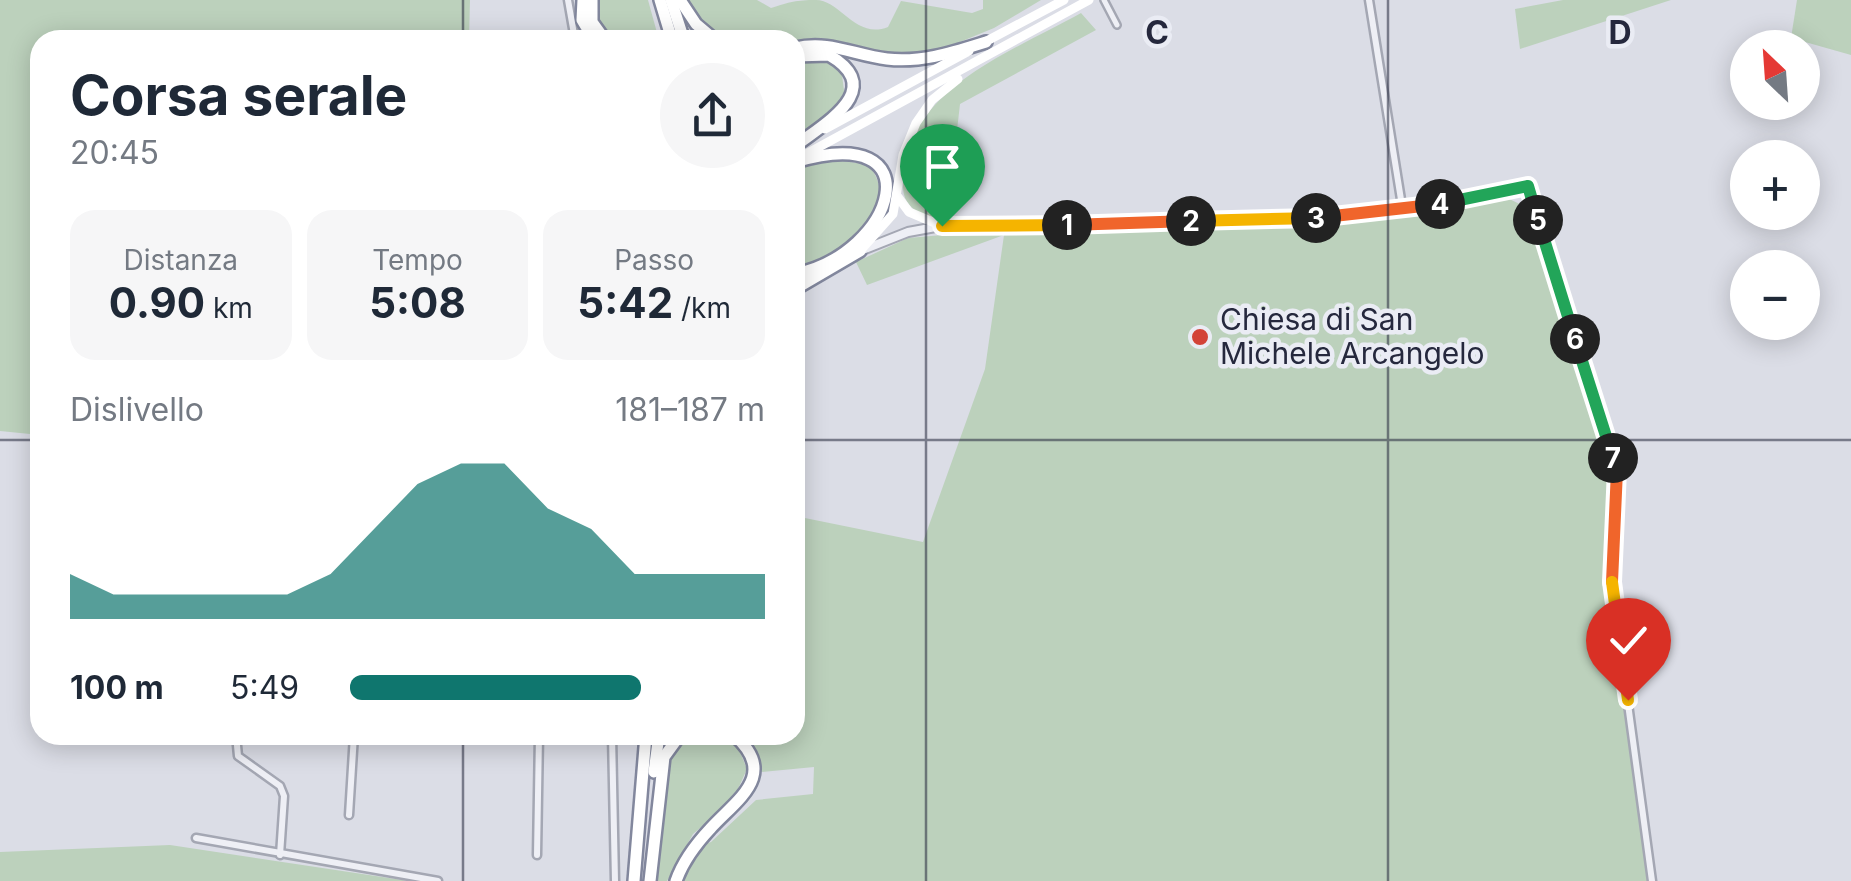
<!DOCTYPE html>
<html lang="it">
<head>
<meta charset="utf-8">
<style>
	body { margin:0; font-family:Inter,sans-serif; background:#f6f6f7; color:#1f2937; height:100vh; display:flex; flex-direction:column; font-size:38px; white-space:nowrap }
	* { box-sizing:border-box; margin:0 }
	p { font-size:32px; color:#747a83 }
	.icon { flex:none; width:55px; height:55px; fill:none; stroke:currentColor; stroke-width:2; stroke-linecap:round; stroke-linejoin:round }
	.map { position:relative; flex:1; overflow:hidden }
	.panel { position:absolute; left:30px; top:30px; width:775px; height:715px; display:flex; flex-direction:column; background:#fff; border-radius:30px; box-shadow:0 5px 25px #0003 }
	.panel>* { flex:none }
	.needle { width:65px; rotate:335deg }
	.controls { position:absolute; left:1730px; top:30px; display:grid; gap:20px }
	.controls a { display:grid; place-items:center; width:90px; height:90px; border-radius:50%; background:#fff; box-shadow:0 5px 25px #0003; font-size:50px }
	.pin { position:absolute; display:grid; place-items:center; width:85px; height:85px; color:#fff; margin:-102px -42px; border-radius:50% 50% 50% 0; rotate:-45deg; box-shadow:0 0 10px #0007 }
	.pin .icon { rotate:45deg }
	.km { position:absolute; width:50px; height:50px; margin:-25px; border-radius:50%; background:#222; color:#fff; font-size:28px; line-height:50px; text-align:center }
	.round { display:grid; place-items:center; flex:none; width:105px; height:105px; border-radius:52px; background:#f6f6f7 }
	.overview { display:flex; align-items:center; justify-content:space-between; height:170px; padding:0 40px }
	h1 { font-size:55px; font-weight:700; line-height:75px }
	.metrics { display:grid; grid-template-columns:repeat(3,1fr); gap:15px; height:170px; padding:10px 40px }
	.metrics div { display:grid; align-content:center; border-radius:25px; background:#f6f6f7; text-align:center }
	.metrics b { font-size:42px; font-weight:700 }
	.metrics small { font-size:28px; font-weight:400 }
	.metrics p { font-size:28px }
	.chart { height:280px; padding:20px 40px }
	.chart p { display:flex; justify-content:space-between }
	.chart svg { width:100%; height:180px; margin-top:10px; fill:#0f766e; opacity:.7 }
	ul { padding:0 40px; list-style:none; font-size:32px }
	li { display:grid; grid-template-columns:160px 120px 1fr; align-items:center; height:75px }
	li i { height:25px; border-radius:12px; background:#0f766e }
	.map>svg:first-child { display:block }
	.green { fill:#bcd1bc }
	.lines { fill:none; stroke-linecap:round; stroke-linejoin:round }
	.pedestrian-casing { stroke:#a4a7b3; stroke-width:10 }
	.minor-casing { stroke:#a4a7b3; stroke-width:11 }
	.tertiary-casing { stroke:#a4a7b3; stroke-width:12 }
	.trunk-casing { stroke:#82879d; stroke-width:16 }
	.pedestrian { stroke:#eeeff5; stroke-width:5 }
	.minor { stroke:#eeeff5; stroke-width:6 }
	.tertiary { stroke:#eeeff5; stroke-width:8 }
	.secondary { stroke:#fff; stroke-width:9 }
	.trunk { stroke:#fff; stroke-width:11 }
	.split-1-casing { stroke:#fff; stroke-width:20 }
	.split-2-casing { stroke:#fff; stroke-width:20 }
	.split-3-casing { stroke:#fff; stroke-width:20 }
	.split-4-casing { stroke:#fff; stroke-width:20 }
	.split-5-casing { stroke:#fff; stroke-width:20 }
	.split-6-casing { stroke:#fff; stroke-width:20 }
	.split-7-casing { stroke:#fff; stroke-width:20 }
	.split-8-casing { stroke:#fff; stroke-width:20 }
	.split-9-casing { stroke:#fff; stroke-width:20 }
	.split-1 { stroke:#f5b400; stroke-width:12 }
	.split-2 { stroke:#f0652b; stroke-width:12 }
	.split-3 { stroke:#f5b400; stroke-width:12 }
	.split-4 { stroke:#f0652b; stroke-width:12 }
	.split-5 { stroke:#22a559; stroke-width:12 }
	.split-6 { stroke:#22a559; stroke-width:12 }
	.split-7 { stroke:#22a559; stroke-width:12 }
	.split-8 { stroke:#f0652b; stroke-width:12 }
	.split-9 { stroke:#f5b400; stroke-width:12 }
	.grid { fill:none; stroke:#25283d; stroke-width:2.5; stroke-opacity:0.55 }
	.poi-dot { fill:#d34338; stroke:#eaecf4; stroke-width:4 }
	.labels { text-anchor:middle; stroke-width:9; stroke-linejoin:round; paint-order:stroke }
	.poi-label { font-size:30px; fill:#25283d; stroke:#eaecf4; text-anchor:start }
	.grid-label { font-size:32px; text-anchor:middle; font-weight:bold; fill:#25283d; stroke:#eaecf4; stroke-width:9; stroke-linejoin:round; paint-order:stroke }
</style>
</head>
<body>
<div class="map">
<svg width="1851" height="881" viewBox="0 0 1851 881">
	<rect width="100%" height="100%" fill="#dbdde6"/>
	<g class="green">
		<polygon points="0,0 470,0 469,40 40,40 40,435 0,431"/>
		<polygon points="595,0 648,0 659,40 609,40 596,24"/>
		<path d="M682,0H757L771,8C790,2 796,0 816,0C840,0 856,40 888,27L901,1L972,13L983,9V0H1041L994,28L938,51L883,53L803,40H716Z"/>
		<polygon points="1563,0 1671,0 1520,49 1515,9"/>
		<polygon points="1797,0 1851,0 1851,55 1791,38"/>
		<path d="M1081,13L1096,30L960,104L947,218C926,218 903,211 903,186C902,90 1010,53 1081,13Z"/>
		<polygon points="817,53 841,68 845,98 827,119 795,135 795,59"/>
		<path d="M825,158L869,165C907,216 835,254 795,270V170Z"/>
		<path d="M1505,197L1528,208L1609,472L1607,582L1652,881H683L699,846L711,842L756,800L813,794L814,767L761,772L749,735H795V516L923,542L985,369L1004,235L867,285L856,262L908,238L1001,230L1005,235C1172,228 1341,233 1505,197Z"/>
		<polygon points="680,735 733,735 747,769 733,800 693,834 667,881 656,881 664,757"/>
		<polygon points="170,845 409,881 0,881 0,852"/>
	</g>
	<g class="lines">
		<g class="pedestrian-casing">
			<polyline id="pedestrian" points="1104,0 1117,25"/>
		</g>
		<g class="minor-casing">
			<g id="minor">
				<polyline points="568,0 575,40"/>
				<polyline points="1369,0 1403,212"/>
				<polyline points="942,226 1313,218 1403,212 1528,186 1617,470 1610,571 1652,881"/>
				<polyline points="236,735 238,756 280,786 284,796 280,855"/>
				<polyline points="612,735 615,881"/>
				<polyline points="349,815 354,735"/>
				<polyline points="196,838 438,881"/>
				<polyline points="537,855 539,735"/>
			</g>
		</g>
		<g class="tertiary-casing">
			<polyline id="tertiary" points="860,251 908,232 941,226"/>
		</g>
		<g class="trunk-casing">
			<g id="trunk">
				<polyline points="583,0 582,20 594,40"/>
				<polyline points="592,0 592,22 605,40"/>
				<polyline points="660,0 672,40"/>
				<polyline points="671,0 684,40"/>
				<polyline points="680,0 696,24 715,40"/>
				<path d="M795,48C829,40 854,55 887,59C922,63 954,52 986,42"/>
				<path d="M795,56L829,55C884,87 832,119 802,141"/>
				<path d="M795,162C937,120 895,254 795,274"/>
				<polyline points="795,289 860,251"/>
				<polyline points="654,772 659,735"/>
				<polyline points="634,881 646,735"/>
				<polyline points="650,881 664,757 680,735"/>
				<path d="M676,881C683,861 695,845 710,829C736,800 780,775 734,735"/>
			</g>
		</g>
		<use href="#pedestrian" class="pedestrian"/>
		<use href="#minor" class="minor"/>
		<use href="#tertiary" class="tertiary"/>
		<g class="secondary">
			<polyline points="983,43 1064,0"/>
			<polyline points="825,129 969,51"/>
			<polyline points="797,159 1089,0"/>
			<polyline points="898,197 909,212 942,226"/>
			<polyline points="860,251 893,214 903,155 916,123 932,100 958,79"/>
		</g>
		<use href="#trunk" class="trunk"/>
	</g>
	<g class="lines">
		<g class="split-1-casing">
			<polyline id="split-1" points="942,226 1067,225"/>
		</g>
		<g class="split-2-casing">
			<polyline id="split-2" points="1067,225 1191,221"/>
		</g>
		<g class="split-3-casing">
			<polyline id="split-3" points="1191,221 1316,218"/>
		</g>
		<g class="split-4-casing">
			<polyline id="split-4" points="1316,218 1440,204"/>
		</g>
		<g class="split-5-casing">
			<polyline id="split-5" points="1440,204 1528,186 1538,220"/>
		</g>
		<g class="split-6-casing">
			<polyline id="split-6" points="1538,220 1575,339"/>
		</g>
		<g class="split-7-casing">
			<polyline id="split-7" points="1575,339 1613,458"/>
		</g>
		<g class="split-8-casing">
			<polyline id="split-8" points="1612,582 1617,470 1613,458"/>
		</g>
		<g class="split-9-casing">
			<polyline id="split-9" points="1612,582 1628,700"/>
		</g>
		<use href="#split-1" class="split-1"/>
		<use href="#split-2" class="split-2"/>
		<use href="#split-3" class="split-3"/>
		<use href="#split-4" class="split-4"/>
		<use href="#split-5" class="split-5"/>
		<use href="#split-6" class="split-6"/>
		<use href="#split-7" class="split-7"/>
		<use href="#split-8" class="split-8"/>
		<use href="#split-9" class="split-9"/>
	</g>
	<path class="grid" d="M463,0V40M926,0V881M1388,0V881M0,440H40M795,440H1851M463,735V881"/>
	<circle class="poi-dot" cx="1200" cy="337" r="10"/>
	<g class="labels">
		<g class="poi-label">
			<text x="1220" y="330">Chiesa di San<tspan x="1220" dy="34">Michele Arcangelo</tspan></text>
		</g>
	</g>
	<g class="grid-label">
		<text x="1157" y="44">C</text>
		<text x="1620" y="44">D</text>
	</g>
</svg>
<div class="controls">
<a><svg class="needle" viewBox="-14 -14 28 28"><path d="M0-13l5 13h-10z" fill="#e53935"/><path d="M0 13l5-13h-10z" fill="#747a83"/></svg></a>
<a>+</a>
<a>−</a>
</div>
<div class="pin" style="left:942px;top:226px;background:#1e9e55"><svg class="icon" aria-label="arrive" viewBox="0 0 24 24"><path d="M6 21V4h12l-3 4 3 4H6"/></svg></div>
<div class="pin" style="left:1628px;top:700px;background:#d93025"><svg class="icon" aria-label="check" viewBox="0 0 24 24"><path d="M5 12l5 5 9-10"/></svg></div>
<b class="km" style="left:1067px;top:225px">1</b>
<b class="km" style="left:1191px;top:221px">2</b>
<b class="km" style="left:1316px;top:218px">3</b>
<b class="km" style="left:1440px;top:204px">4</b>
<b class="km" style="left:1538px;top:220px">5</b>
<b class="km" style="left:1575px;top:339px">6</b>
<b class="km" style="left:1613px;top:458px">7</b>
<section class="panel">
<div class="overview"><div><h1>Corsa serale</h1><p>20:45</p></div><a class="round"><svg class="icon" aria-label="share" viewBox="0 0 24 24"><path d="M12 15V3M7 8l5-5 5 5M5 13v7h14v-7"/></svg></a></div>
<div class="metrics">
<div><p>Distanza</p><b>0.90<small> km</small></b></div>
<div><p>Tempo</p><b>5:08</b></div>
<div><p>Passo</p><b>5:42<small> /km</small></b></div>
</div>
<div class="chart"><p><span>Dislivello</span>181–187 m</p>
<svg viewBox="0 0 160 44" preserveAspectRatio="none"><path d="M0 44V33L10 38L20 38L30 38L40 38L50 38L60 33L70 22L80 11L90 6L100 6L110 17L120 22L130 33L140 33L150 33L160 33V44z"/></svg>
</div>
<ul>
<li><b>100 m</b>5:49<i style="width:70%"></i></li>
</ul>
</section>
</div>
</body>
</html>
